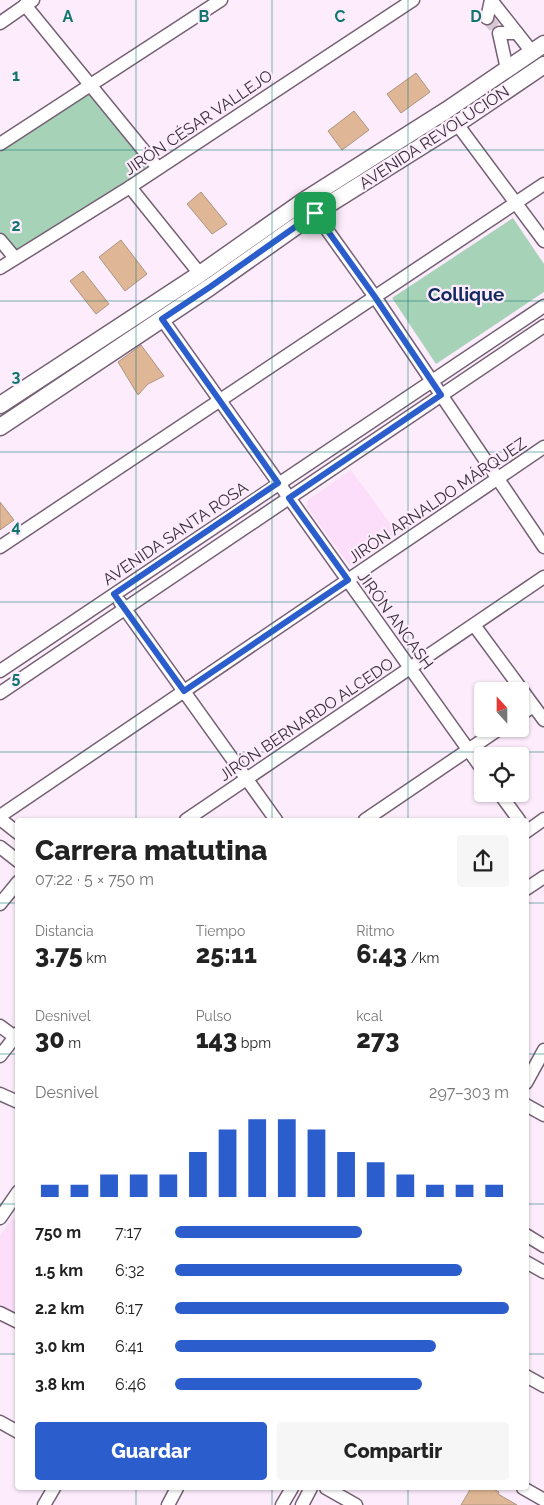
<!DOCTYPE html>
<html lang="es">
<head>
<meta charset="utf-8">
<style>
	body { margin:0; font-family:Raleway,sans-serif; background:#f6f6f6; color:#222; height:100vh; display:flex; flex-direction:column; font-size:19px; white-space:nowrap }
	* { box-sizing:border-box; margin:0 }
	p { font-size:16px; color:#767676 }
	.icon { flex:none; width:28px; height:28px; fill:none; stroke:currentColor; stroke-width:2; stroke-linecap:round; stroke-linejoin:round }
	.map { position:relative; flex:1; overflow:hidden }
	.panel { position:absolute; left:15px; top:818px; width:514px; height:672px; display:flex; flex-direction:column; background:#fff; border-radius:5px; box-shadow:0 1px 4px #0004 }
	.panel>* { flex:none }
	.needle { width:32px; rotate:339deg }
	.controls { position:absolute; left:474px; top:682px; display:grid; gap:10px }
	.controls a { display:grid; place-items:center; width:55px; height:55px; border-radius:5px; background:#fff; box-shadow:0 1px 4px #0004; font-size:25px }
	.pin { position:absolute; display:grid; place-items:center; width:42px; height:42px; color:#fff; margin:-21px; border-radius:10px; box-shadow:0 2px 8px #0006 }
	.round { display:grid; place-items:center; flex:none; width:52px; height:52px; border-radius:5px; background:#f6f6f6 }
	.headline { display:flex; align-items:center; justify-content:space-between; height:85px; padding:0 20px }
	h1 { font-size:28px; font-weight:800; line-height:38px }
	.metrics { display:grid; grid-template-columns:repeat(3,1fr); gap:8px; height:85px; padding:5px 20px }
	.metrics div { display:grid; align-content:center }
	.metrics b { font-size:25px; font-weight:800 }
	.metrics small { font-size:14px; font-weight:400 }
	.metrics p { font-size:14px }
	.chart { height:140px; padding:10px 20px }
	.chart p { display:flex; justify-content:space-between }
	.chart svg { width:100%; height:90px; margin-top:5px; stroke:#2b5ecc; stroke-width:6 }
	.button { display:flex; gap:10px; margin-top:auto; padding:10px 20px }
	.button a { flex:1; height:58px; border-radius:5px; background:#2b5ecc; color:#fff; font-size:20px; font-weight:800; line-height:58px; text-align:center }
	.button a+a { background:#f6f6f6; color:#222 }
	ul { padding:0 20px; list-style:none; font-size:16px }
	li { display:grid; grid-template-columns:80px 60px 1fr; align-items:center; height:38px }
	li i { height:12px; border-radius:6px; background:#2b5ecc }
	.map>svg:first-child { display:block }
	.built { fill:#fcddfa }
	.green { fill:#a6d2b8 }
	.building { fill:#e0b796; stroke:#ad9480 }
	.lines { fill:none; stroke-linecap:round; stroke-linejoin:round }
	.minor-tunnel { stroke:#d5c7d4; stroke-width:12; stroke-dasharray:12 6; stroke-linecap:butt }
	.minor-casing { stroke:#756074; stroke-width:15 }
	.major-casing { stroke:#756074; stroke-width:19 }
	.minor { stroke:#fff; stroke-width:12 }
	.major { stroke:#fff; stroke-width:16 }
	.route-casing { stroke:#fff; stroke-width:10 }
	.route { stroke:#2b5ecc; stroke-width:6 }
	.grid { fill:none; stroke:#0f766e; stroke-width:1; stroke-opacity:0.55 }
	.labels { text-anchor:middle; stroke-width:4.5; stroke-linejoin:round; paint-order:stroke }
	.street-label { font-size:16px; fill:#362d36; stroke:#fdedfc }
	.quarter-label { font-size:19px; font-weight:bold; fill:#11295f; stroke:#fdedfc }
	.grid-label { font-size:16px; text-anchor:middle; font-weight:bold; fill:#0f766e; stroke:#fdedfc; stroke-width:4.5; stroke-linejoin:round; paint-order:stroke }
</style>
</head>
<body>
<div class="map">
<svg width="544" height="1505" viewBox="0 0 544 1505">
	<rect width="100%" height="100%" fill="#fdedfc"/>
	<g class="built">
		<polygon points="351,470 397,533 350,566 307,507 308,500"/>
		<polygon points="12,1218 17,1221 17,1314 0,1305 0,1236"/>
	</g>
	<g class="green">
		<polygon points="89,93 150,168 15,250 0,232 0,152"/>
		<polygon points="513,218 544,264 544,292 436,364 392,298"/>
	</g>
	<g class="building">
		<polygon points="416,73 430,92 401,113 387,94"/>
		<polygon points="354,111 369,130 342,150 328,131"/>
		<polygon points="201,192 227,224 212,234 187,204"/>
		<polygon points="121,240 147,274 125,291 99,257"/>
		<polygon points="83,271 109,304 96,314 70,281"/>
		<polygon points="141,345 164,376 148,384 138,395 118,362"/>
		<polygon points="0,502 14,520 0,530"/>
		<polygon points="471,1488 491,1488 499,1492 498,1494 517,1505 461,1505"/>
	</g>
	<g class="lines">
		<polyline class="minor-tunnel" points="487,18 499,33"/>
		<g class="minor-casing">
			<g id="minor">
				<polyline points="491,0 532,52"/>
				<polyline points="25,5 158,168"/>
				<polyline points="487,18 491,0"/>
				<polyline points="0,23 33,0"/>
				<polyline points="507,69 499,33 517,33"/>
				<polyline points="457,124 544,241"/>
				<polyline points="0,144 221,0"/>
				<polyline points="130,187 200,274"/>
				<polyline points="315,213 375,297 544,547"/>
				<polyline points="0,240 15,258"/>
				<polyline points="0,268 130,187 413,0"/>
				<polyline points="162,319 482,769"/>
				<polyline points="0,547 544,184"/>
				<polyline points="120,602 276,820"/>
				<polyline points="474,625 544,720"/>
				<polyline points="0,671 544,306"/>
				<polyline points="0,693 544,326"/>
				<polyline points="520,715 533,706"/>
				<polyline points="500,794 519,820"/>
				<polyline points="0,816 544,447"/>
				<polyline points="0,819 18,833"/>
				<polyline points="186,820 544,577"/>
				<polyline points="365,820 499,729"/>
				<polyline points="526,832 544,819"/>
				<polyline points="0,847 18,861"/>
				<polyline points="526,889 544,877"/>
				<polyline points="0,904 18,882"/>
				<polyline points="0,1026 15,1037"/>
				<polyline points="0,1056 18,1033"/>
				<polyline points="526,1083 544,1050"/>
				<polyline points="0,1094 18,1102"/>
				<polyline points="526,1105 544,1115"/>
				<polyline points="0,1218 18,1192"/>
				<polyline points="526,1235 544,1246"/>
				<polyline points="526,1262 544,1272"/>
				<polyline points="0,1313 18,1322"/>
				<polyline points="526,1376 544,1386"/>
				<polyline points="0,1422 18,1432"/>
				<polyline points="326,1488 356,1505"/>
				<polyline points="523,1488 544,1500"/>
				<polyline points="44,1505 54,1488"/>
				<polyline points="168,1505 177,1488"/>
				<polyline points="282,1505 292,1488"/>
				<polyline points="302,1505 311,1488"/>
			</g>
		</g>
		<g class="major-casing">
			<g id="major">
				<polyline points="0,405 200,274 305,200 447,110 544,44"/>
				<polyline points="0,427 210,287 315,213 457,124 544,65"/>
			</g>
		</g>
		<use href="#minor" class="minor"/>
		<use href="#major" class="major"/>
	</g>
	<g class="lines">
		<g class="route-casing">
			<polygon id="route" points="315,213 375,297 441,395 289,498 348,580 184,691 114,594 278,483 162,319 210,287"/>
		</g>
		<use href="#route" class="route"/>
	</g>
	<path class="grid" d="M136,0V820M272,0V820M408,0V820M0,150H544M0,301H544M0,452H544M0,602H544M0,752H544M0,903H18M526,903H544M0,1054H18M526,1054H544M0,1204H18M526,1204H544M0,1354H18M526,1354H544M136,1488V1505M272,1488V1505M408,1488V1505"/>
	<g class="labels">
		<g class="street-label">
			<text transform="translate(198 122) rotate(-34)" y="6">JIRÓN CÉSAR VALLEJO</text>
			<text transform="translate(434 137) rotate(-33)" y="6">AVENIDA REVOLUCIÓN</text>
			<text transform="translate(437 500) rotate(-34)" y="6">JIRÓN ARNALDO MÁRQUEZ</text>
			<text transform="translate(175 533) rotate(-34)" y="6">AVENIDA SANTA ROSA</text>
			<text transform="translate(396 620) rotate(54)" y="6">JIRÓN ANCASH</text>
			<text transform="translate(306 719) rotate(-34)" y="6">JIRÓN BERNARDO ALCEDO</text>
		</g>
		<g class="quarter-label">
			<text x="466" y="301">Collique</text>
		</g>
	</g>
	<g class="grid-label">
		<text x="68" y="22">A</text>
		<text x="204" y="22">B</text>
		<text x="340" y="22">C</text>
		<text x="476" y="22">D</text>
		<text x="16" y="81">1</text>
		<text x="16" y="231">2</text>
		<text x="16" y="382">3</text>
		<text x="16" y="532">4</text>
		<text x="16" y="683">5</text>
	</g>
</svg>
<div class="controls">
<a><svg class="needle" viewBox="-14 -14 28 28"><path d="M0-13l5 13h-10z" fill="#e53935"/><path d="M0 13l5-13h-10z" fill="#767676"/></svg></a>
<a><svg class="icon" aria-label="locate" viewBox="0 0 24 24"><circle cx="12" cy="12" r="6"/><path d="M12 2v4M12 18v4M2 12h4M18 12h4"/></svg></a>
</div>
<div class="pin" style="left:315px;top:213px;background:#1e9e55"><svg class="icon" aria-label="arrive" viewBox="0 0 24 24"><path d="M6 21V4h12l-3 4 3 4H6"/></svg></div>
<section class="panel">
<div class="headline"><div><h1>Carrera matutina</h1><p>07:22 · 5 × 750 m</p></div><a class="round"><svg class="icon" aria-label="share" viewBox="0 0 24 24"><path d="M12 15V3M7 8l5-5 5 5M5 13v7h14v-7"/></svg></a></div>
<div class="metrics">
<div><p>Distancia</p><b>3.75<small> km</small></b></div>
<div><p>Tiempo</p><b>25:11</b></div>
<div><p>Ritmo</p><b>6:43<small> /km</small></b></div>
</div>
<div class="metrics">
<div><p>Desnivel</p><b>30<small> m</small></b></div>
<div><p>Pulso</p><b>143<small> bpm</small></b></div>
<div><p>kcal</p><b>273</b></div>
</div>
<div class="chart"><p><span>Desnivel</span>297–303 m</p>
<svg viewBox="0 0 160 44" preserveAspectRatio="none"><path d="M5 44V38M15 44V38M25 44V33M35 44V33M45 44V33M55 44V22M65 44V11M75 44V6M85 44V6M95 44V11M105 44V22M115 44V27M125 44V33M135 44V38M145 44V38M155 44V38"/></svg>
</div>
<ul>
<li><b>750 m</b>7:17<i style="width:56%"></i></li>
<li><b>1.5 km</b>6:32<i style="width:86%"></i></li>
<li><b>2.2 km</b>6:17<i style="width:100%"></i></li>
<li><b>3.0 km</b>6:41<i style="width:78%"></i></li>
<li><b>3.8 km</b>6:46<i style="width:74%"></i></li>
</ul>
<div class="button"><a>Guardar</a><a>Compartir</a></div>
</section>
</div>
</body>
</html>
